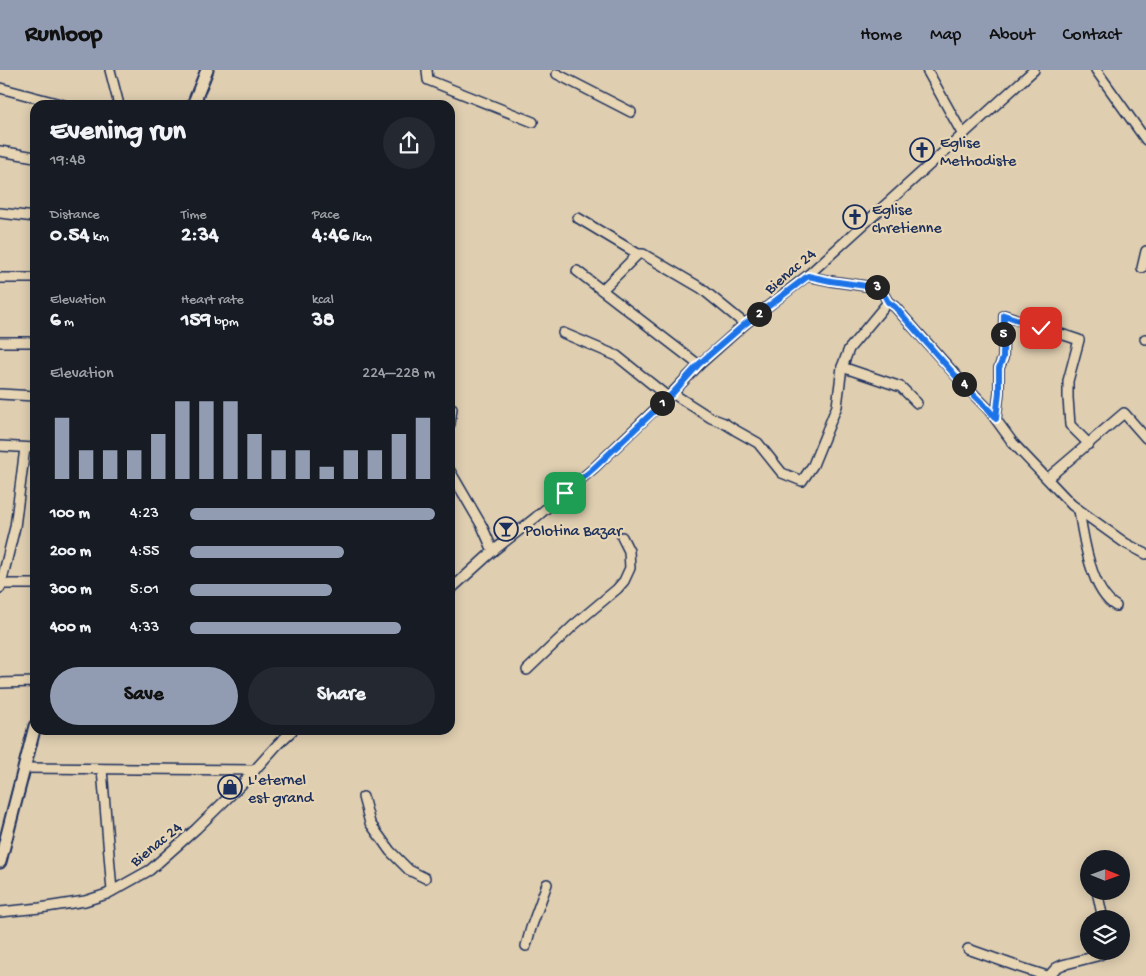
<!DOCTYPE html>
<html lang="en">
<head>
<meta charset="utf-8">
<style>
	body { margin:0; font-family:"Gochi Hand",sans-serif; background:#242831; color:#f1f3f6; height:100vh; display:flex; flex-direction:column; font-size:19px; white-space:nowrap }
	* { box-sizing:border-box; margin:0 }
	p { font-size:16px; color:#9ea1a6 }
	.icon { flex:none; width:28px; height:28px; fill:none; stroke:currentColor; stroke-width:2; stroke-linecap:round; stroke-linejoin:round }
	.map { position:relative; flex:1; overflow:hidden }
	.sheet { position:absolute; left:30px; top:30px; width:425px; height:635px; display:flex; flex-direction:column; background:#171b24; border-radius:15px; box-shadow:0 2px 12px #0003 }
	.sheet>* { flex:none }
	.needle { width:32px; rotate:91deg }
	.controls { position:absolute; left:1080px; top:780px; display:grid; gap:10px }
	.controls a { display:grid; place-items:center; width:50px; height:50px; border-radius:50%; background:#171b24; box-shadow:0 2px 12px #0003; font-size:25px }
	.pin { position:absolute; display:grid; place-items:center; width:42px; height:42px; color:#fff; margin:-21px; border-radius:10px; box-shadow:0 2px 8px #0006 }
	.km { position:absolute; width:25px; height:25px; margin:-12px; border-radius:50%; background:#222; color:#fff; font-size:14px; line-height:25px; text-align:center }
	.round { display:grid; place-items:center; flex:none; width:52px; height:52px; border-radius:26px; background:#242831 }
	.head { display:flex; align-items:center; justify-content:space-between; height:85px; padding:0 20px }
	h1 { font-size:28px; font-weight:800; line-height:38px }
	.figures { display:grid; grid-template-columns:repeat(3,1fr); gap:8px; height:85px; padding:5px 20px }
	.figures div { display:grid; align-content:center }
	.figures b { font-size:21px; font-weight:800 }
	.figures small { font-size:14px; font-weight:400 }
	.figures p { font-size:14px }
	.chart { height:140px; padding:10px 20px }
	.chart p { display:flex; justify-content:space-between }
	.chart svg { width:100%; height:90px; margin-top:5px; stroke:#919bb2; stroke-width:6 }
	.button { display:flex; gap:10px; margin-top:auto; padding:10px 20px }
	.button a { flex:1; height:58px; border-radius:30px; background:#919bb2; color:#111; font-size:20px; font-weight:800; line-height:58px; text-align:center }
	.button a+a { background:#242831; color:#f1f3f6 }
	ul { padding:0 20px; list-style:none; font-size:16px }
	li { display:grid; grid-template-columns:80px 60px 1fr; align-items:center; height:38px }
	li i { height:12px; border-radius:6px; background:#919bb2 }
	header { display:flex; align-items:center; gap:30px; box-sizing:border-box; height:70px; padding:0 25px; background:#919bb2; color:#111 }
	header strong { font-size:24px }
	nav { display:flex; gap:28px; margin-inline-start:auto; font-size:18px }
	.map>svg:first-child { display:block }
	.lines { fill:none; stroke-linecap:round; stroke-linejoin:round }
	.minor-casing { stroke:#1b2f5e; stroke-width:12 }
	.major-casing { stroke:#1b2f5e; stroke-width:15 }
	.minor { stroke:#e7d5b3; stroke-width:9 }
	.major { stroke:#e7d5b3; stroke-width:11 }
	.route-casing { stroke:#fff; stroke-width:10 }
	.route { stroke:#1a73e8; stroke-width:6 }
	.labels { text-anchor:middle; stroke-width:4.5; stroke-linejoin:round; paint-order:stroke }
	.poi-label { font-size:16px; fill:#1b2f5e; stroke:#e7d5b3; text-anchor:start }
	.street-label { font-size:16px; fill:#1b2f5e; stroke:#e7d5b3 }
</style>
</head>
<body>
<header>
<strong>Runloop</strong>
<nav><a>Home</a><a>Map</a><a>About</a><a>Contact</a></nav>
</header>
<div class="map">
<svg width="1146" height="906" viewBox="0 0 1146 906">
	<rect width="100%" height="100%" fill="#dfceb0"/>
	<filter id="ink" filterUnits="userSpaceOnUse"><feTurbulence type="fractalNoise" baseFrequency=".02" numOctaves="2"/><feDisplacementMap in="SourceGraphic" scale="10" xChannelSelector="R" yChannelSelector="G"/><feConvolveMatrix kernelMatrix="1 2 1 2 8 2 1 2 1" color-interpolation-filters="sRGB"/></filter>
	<g filter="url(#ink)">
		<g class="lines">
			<g class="minor-casing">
				<g id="minor">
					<polyline points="110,0 119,35"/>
					<polyline points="427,0 428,10 533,52"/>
					<polyline points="927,0 963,65"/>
					<polyline points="1096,0 1146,70"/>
					<polyline points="557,4 631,42"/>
					<polyline points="0,18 64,35"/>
					<polyline points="0,81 35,87"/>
					<polyline points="0,143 35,147"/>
					<polyline points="578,148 638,184"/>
					<polyline points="1142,198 1146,181"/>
					<polyline points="577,201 699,295"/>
					<polyline points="807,206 831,211 880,218 888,232 895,237 961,311 989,340 1013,373 1072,435 1125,473 1146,484"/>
					<polyline points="0,208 35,208"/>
					<polyline points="602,220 638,184 643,184 701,218 745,254"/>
					<polyline points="563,263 617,286 668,327"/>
					<polyline points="1145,269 1146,269"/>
					<polyline points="0,272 35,272"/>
					<polyline points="842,297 901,317 917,333"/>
					<polyline points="672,323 711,348 724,353 735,360 758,373 782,403 802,411 813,395 837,336 842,297 849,279 888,232"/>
					<polyline points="0,324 35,326"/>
					<polyline points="996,349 999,322 999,298 1003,288 1004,245 1079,270 1068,311 1068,328 1070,355 1089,374"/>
					<polyline points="450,354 452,338"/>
					<polyline points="0,376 35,378"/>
					<polyline points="450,401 482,456 493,481"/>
					<polyline points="1048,408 1124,343 1146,368"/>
					<path d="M1079,440C1083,466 1091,522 1116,536"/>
					<polyline points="0,514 35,514"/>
					<polyline points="0,518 15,457 25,378"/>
					<polyline points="450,520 493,481 535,448 594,398 672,323 699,295 745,254 807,206 1034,0"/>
					<polyline points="527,600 574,555 617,519 624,511 630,498 629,481 622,467"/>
					<polyline points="0,613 35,612"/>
					<polyline points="24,698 255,700"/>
					<polyline points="102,699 112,821"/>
					<polyline points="363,727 370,753 390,781 409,800 425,808"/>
					<polyline points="1097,821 1103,849"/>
					<polyline points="0,842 40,838 85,831 107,824 150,800 196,759 243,713 278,674 293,660"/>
					<polyline points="526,876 531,858 547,814"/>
					<polyline points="968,879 1019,897 1047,906"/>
					<polyline points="1049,906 1056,898 1062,895 1097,886 1102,884 1104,881"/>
				</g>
			</g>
			<g class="major-casing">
				<g id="major">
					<polyline points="193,35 207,0"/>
					<polyline points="0,792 35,656"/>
				</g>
			</g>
			<use href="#minor" class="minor"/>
			<use href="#major" class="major"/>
		</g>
	</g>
	<g class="lines" filter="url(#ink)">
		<g class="route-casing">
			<polyline id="route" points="565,423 594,398 672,324 699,294 745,254 808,206 831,211 880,218 888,232 895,237 961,312 989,340 996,349 999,322 999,298 1003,288 1004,245 1041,258"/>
		</g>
		<use href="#route" class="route"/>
	</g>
	<defs>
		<g id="church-ring" transform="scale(1.25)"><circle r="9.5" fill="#e7d5b3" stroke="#1b2f5e" stroke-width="1.5"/><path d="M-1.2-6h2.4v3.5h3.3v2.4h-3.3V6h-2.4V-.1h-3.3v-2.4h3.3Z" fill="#1b2f5e"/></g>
		<g id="bar-ring" transform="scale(1.25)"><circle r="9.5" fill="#e7d5b3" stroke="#1b2f5e" stroke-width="1.5"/><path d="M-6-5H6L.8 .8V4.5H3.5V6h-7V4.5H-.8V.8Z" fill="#1b2f5e"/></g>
		<g id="shop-ring" transform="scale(1.25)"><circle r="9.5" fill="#e7d5b3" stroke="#1b2f5e" stroke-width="1.5"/><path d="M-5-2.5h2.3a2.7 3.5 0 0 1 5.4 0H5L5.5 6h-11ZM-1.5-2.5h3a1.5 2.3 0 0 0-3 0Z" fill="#1b2f5e"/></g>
	</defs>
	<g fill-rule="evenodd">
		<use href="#church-ring" x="922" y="80"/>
		<use href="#church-ring" x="855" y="147"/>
		<use href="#bar-ring" x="506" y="459"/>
		<use href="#shop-ring" x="230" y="717"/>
	</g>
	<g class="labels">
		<g class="poi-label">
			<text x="940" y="77">Eglise<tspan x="940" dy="18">Methodiste</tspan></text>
			<text x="872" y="144">Eglise<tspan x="872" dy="18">chretienne</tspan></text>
			<text x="524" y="465">Polotina Bazar</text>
			<text x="248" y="714">L'eternel<tspan x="248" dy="18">est grand</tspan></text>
		</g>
		<g class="street-label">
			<text transform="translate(789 200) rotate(-40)" y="6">Bienac 24</text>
			<text transform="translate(155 773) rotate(-39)" y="6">Bienac 24</text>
		</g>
	</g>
</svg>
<div class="controls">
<a><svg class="needle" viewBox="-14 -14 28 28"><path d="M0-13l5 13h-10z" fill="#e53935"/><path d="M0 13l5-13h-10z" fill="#9ea1a6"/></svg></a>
<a><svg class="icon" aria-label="layers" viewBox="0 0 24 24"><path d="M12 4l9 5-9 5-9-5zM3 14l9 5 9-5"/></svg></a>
</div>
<div class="pin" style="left:565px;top:423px;background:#1e9e55"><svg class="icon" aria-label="arrive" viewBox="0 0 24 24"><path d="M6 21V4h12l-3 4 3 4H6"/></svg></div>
<div class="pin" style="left:1041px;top:258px;background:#d93025"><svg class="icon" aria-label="check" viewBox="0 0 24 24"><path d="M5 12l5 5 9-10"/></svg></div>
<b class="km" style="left:662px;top:333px">1</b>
<b class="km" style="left:759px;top:244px">2</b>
<b class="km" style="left:877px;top:217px">3</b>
<b class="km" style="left:964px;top:314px">4</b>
<b class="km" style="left:1003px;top:264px">5</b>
<section class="sheet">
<div class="head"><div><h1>Evening run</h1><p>19:48</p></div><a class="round"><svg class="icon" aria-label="share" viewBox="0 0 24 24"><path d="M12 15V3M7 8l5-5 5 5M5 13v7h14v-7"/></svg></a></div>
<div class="figures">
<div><p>Distance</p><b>0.54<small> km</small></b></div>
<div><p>Time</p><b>2:34</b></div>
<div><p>Pace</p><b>4:46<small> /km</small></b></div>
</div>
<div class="figures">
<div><p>Elevation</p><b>6<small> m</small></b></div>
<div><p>Heart rate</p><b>159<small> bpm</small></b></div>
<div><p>kcal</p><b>38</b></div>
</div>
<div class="chart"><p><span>Elevation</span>224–228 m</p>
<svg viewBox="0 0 160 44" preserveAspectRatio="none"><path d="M5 44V14M15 44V30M25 44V30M35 44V30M45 44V22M55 44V6M65 44V6M75 44V6M85 44V22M95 44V30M105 44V30M115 44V38M125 44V30M135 44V30M145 44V22M155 44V14"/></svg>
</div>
<ul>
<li><b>100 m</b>4:23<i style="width:100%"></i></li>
<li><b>200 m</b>4:55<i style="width:63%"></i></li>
<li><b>300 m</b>5:01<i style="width:58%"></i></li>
<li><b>400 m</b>4:33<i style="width:86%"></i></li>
</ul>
<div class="button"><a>Save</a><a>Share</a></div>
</section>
</div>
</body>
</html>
